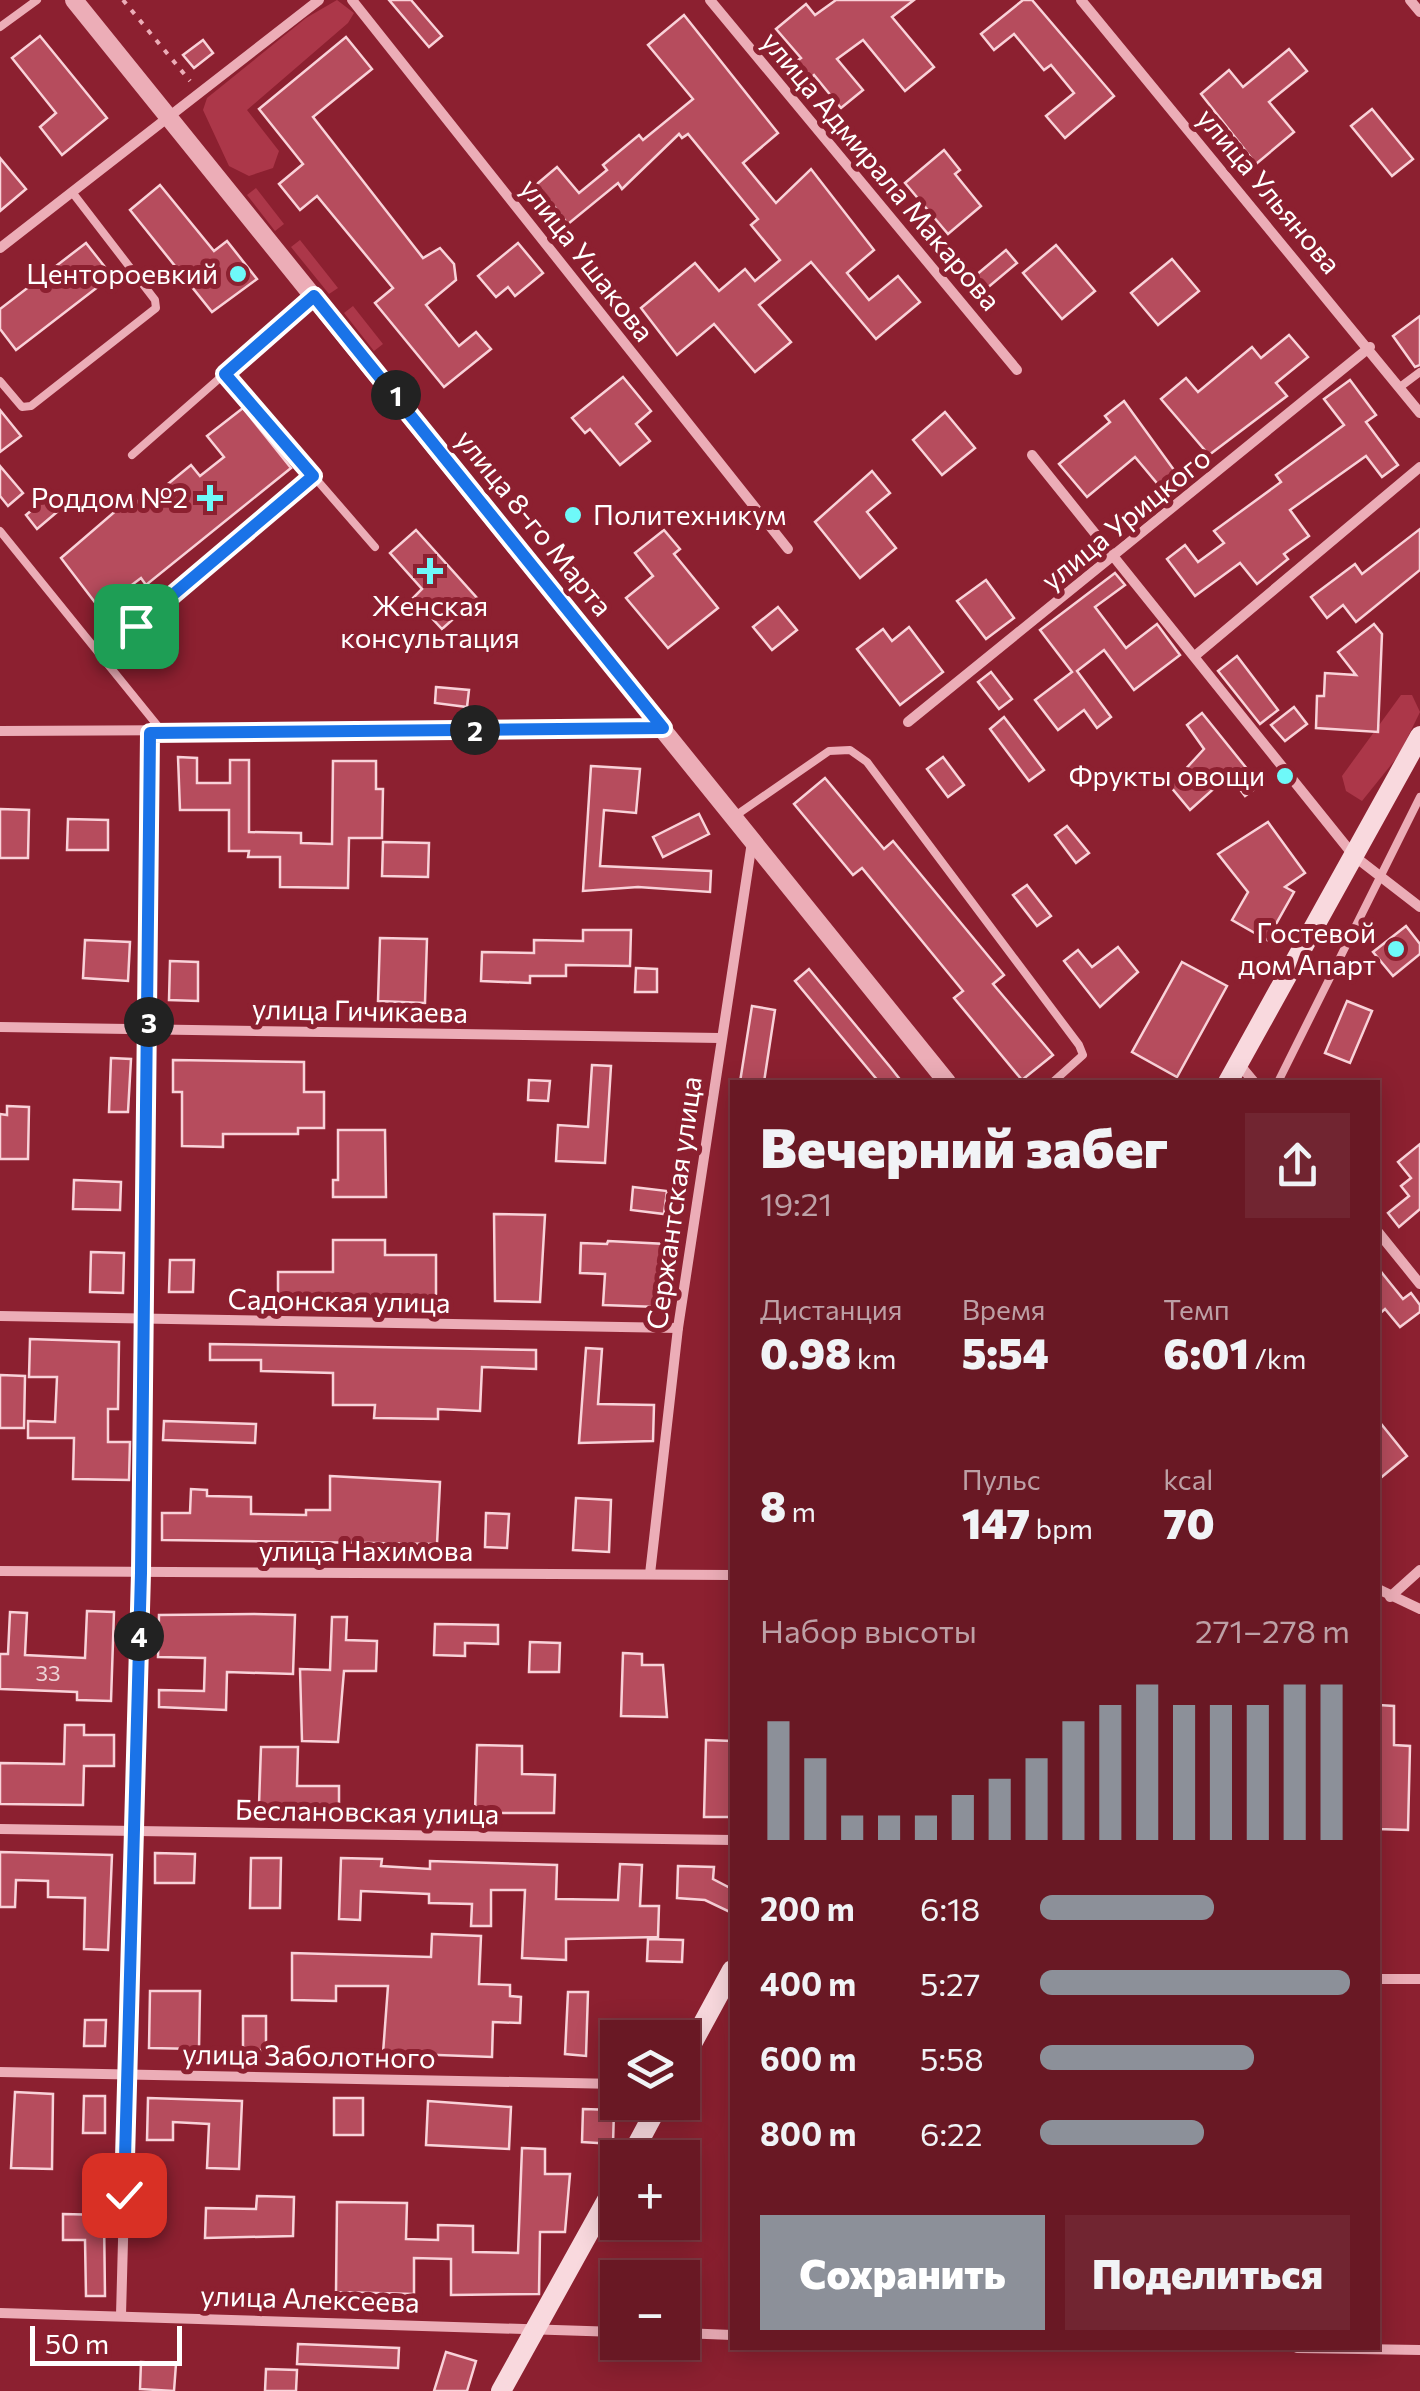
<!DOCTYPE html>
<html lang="ru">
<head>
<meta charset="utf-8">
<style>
	body { margin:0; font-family:Commissioner,sans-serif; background:#712531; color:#f1f3f6; height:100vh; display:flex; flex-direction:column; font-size:38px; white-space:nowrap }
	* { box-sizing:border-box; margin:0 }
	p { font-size:32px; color:#bda0a6 }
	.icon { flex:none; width:55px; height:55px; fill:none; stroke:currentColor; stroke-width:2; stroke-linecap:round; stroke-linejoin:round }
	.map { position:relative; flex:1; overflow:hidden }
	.drawer { position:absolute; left:730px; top:1080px; width:650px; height:1270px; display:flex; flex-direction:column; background:#691824; border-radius:0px; box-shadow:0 5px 25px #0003,0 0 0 2px #7c3741 }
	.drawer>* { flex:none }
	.buttons { position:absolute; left:600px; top:2020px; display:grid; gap:20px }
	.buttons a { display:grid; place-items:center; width:100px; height:100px; border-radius:0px; background:#691824; box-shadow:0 5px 25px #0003,0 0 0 2px #7c3741; font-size:50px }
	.scale { position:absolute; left:30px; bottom:25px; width:152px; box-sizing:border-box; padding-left:10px; border:5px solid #fff; border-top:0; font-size:28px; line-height:35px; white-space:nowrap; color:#fff; -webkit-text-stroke:8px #8c2030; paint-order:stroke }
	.pin { position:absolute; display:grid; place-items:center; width:85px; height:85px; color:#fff; margin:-42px; border-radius:20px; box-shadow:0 5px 15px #0006 }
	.km { position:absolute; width:50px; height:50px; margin:-25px; border-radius:50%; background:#222; color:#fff; font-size:28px; line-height:50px; text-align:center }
	.round { display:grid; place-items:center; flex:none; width:105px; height:105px; border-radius:0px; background:#712531 }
	.headline { display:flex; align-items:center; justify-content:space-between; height:170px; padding:0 30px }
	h1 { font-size:55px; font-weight:800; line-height:75px }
	.figures { display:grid; grid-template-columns:repeat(3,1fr); gap:15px; height:170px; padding:10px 30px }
	.figures div { display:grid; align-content:center }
	.figures b { font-size:42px; font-weight:800 }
	.figures small { font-size:28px; font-weight:400 }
	.figures p { font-size:28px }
	.chart { height:280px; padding:20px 30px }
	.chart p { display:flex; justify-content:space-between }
	.chart svg { width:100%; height:180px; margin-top:10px; stroke:#8c9099; stroke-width:6 }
	.cta { display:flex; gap:20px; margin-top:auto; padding:20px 30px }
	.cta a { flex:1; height:115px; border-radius:0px; background:#8c9099; color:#fff; font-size:40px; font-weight:800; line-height:115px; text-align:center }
	.cta a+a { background:#712531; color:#f1f3f6 }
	ul { padding:0 30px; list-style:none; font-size:32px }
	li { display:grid; grid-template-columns:160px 120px 1fr; align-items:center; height:75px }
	li i { height:25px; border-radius:12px; background:#8c9099 }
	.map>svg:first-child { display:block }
	.green { fill:#ac3749 }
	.building { fill:#b64c5d; stroke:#f9d2d9; stroke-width:2.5 }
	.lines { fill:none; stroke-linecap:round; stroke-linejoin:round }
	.path { stroke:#ecadb7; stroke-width:4; stroke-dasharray:5 8; stroke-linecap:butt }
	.service { stroke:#ecadb7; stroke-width:8 }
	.minor { stroke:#ecadb7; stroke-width:10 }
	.tertiary { stroke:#ecadb7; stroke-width:18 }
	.secondary { stroke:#f9d9de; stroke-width:20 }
	.route-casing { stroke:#fff; stroke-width:20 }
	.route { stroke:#1a73e8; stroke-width:12 }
	.poi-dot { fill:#6ef9f9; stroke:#8c2030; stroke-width:4 }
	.labels { text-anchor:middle; stroke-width:10; stroke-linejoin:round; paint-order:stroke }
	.number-label { font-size:22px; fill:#edd2d6 }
	.street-label { font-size:28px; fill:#fff; stroke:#8c2030 }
	.poi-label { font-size:28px; fill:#fff; stroke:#8c2030; text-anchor:end }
</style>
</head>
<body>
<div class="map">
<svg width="1420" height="2391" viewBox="0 0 1420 2391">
	<rect width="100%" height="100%" fill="#8c2030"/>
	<g class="green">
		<polygon points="337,0 354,13 348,23 247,110 279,151 273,168 249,176 229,166 203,110 207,98 306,18"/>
		<polygon points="256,188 284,224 275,231 247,195"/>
		<polygon points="300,240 338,288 329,294 291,247"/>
		<polygon points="353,306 383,344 374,351 344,313"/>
		<polygon points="1401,695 1412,695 1420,712 1399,755 1362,801 1346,791 1342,776"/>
	</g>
	<g class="building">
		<polygon points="389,0 411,0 442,36 429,47"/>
		<polygon points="836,0 914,0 892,17 934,67 905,91 863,40 837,59 863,90 841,108 814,75 807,81 794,63 801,58 776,29 806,4 815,15"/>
		<polygon points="1023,0 1032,0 1114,96 1065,138 1046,116 1074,93 1051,65 1044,70 1014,34 994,50 981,34"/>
		<polygon points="684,15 778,133 743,163 776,203 811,169 874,250 847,273 869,300 898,276 920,302 876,339 811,262 759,305 791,342 755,372 714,324 677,355 641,308 695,263 719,291 745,269 755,281 780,260 751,225 758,219 688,134 682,138 679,134 622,189 618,183 568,224 537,184 557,167 579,193 607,170 603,165 639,135 643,140 693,99 648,45"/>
		<polygon points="40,36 107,118 62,155 40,127 56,113 12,58"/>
		<polygon points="346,37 372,69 313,117 423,258 440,248 454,264 456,280 426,305 459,346 476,332 491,349 444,387 375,303 393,288 317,196 300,210 279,184 303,164 259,109"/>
		<polygon points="203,40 213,53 194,68 183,55"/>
		<polygon points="1289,49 1307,71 1269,102 1294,132 1256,164 1201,94 1229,70 1243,87"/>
		<polygon points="1372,109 1413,159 1392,176 1351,126"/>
		<polygon points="944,150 960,170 955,174 981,206 948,234 905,183"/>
		<polygon points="0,158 26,189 0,211"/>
		<polygon points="160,185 214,251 227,241 257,279 212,312 130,210"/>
		<polygon points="86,243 112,276 16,350 0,329 0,309"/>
		<polygon points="518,243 543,273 515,296 508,287 496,297 478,276"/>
		<polygon points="1056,245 1095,291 1062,319 1023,273"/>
		<polygon points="1006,250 1017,263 986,289 975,276"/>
		<polygon points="1172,259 1199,291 1158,325 1131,293"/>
		<polygon points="1420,316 1420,365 1415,367 1393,336"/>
		<polygon points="1289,335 1308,357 1276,383 1287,396 1209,455 1161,399 1186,378 1198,392 1252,347 1261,358"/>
		<polygon points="623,377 651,411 636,424 650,441 620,465 590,429 585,433 572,418"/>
		<polygon points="1350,380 1376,415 1366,422 1398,465 1382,477 1366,456 1290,510 1309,536 1284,554 1288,559 1257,584 1240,563 1195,596 1167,559 1185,545 1198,562 1224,543 1214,531 1281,482 1276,475 1344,425 1324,399"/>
		<polygon points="1124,401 1182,481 1166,494 1135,457 1087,497 1059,464 1110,422 1105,416"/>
		<polygon points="243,408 291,468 146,585 141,578 100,609 61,558 133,496 141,506 191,465 200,476 224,457 207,436"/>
		<polygon points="0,410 21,436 0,452"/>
		<polygon points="945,412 975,448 942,475 913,440"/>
		<polygon points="0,466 23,493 8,506 0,496"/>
		<polygon points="872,471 890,493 867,512 896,548 860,578 815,522"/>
		<polygon points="46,498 57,512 37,529 26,515"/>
		<polygon points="1420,529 1420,570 1356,622 1343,605 1327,618 1311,597 1355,564 1362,574"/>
		<polygon points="416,530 477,598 442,629 413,598 422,589 390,553"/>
		<polygon points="664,530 680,549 674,554 718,608 668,648 626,598 653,576 635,553"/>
		<polygon points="1115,573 1125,585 1095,607 1126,648 1157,624 1180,655 1134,690 1104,650 1077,671 1111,717 1097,728 1084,710 1058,730 1035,700 1072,672 1040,630"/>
		<polygon points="986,580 1014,618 986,639 957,601"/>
		<polygon points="778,607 797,630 772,650 753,627"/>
		<polygon points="1374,624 1382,634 1378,732 1316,728 1317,696 1324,696 1325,673 1356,675 1338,652"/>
		<polygon points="909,627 943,672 900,705 857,649 883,629 892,641"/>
		<polygon points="1237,656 1278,710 1260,724 1218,671"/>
		<polygon points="991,672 1012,699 999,709 978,682"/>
		<polygon points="436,687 469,690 467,707 435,703"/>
		<polygon points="1294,707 1307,724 1285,741 1271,725"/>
		<polygon points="1202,713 1260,785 1245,796 1229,775 1190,810 1170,786 1204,749 1187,725"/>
		<polygon points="1004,717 1044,770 1029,781 990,729"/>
		<polygon points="178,757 197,758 197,783 230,783 230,760 249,760 249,832 301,833 301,843 332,844 333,761 376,761 376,789 383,789 382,838 349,838 348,888 280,887 280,857 248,857 249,851 229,851 229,810 180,810"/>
		<polygon points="943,757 964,785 948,797 927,769"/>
		<polygon points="591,766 640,769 636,813 604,810 600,866 711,871 710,892 638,887 583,891"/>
		<polygon points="825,778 884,849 893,841 1004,975 993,984 1053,1055 1022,1080 954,998 963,991 862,868 853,875 794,804"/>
		<polygon points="0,809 29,810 28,858 0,858"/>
		<polygon points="699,814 709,834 663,857 653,837"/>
		<polygon points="68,819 108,820 108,850 67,850"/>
		<polygon points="1268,822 1305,873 1285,887 1294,892 1267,940 1232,920 1248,892 1218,854"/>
		<polygon points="1067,826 1089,853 1076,863 1055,835"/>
		<polygon points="383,842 429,843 428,877 382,876"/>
		<polygon points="1027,885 1051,916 1037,926 1013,895"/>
		<polygon points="1406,926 1420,944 1420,954 1393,976 1373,952"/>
		<polygon points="583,930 631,930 630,966 566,965 566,976 530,976 530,983 481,981 482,952 534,953 534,940 583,941"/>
		<polygon points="380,938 427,939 425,1003 378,1001"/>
		<polygon points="85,940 130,942 128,981 83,978"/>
		<polygon points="1118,947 1138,972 1100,1007 1064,961 1078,950 1092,967"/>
		<polygon points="170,961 198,962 198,1001 169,1000"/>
		<polygon points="1182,962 1227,986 1177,1077 1132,1052"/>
		<polygon points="636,968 657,969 657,992 635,992"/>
		<polygon points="809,969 891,1068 902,1082 879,1082 795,981"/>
		<polygon points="1347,1001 1372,1011 1350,1063 1325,1053"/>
		<polygon points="752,1006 775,1010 764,1082 740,1082"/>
		<polygon points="111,1058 131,1059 128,1112 109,1112"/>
		<polygon points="173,1060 304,1062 304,1092 324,1092 324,1128 298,1128 298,1134 223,1134 223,1147 182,1146 182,1092 173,1092"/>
		<polygon points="592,1065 611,1066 605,1163 556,1161 558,1125 588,1127"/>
		<polygon points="529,1080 550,1081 548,1101 528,1100"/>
		<polygon points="7,1106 29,1107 28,1159 0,1159 0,1114 7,1115"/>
		<polygon points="338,1130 385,1130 386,1197 333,1197 333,1180 338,1180"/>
		<polygon points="1420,1144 1420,1209 1399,1227 1388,1213 1409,1196 1401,1186 1411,1178 1398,1162"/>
		<polygon points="74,1180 121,1182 120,1210 73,1209"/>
		<polygon points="633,1187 667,1191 664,1214 631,1210"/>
		<polygon points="494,1214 545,1215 540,1302 495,1301"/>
		<polygon points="333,1240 385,1240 385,1255 436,1255 436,1303 370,1301 370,1296 278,1296 278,1272 333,1272"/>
		<polygon points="608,1241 666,1244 658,1307 603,1305 605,1274 580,1273 581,1243 607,1244"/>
		<polygon points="91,1252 124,1253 123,1293 90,1292"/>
		<polygon points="170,1260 194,1260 193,1292 169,1292"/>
		<polygon points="1378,1268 1403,1299 1411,1293 1420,1305 1420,1312 1400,1327 1385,1309 1378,1315"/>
		<polygon points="30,1339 119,1342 118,1409 108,1409 108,1442 130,1442 129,1480 73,1479 74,1438 28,1438 28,1421 55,1422 57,1377 29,1377"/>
		<polygon points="210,1344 536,1350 536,1369 482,1367 480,1411 438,1409 438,1419 374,1418 375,1405 333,1405 333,1373 261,1371 261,1360 210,1360"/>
		<polygon points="586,1348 602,1349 598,1404 654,1405 653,1441 579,1443"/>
		<polygon points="0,1375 25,1376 24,1428 0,1428"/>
		<polygon points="1378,1420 1407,1456 1378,1480"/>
		<polygon points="164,1421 256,1424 255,1443 163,1440"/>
		<polygon points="330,1476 440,1482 437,1544 162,1540 162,1513 190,1513 191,1489 207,1490 207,1496 251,1497 251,1514 306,1515 306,1510 330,1510"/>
		<polygon points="576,1498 611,1500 609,1552 573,1550"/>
		<polygon points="486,1513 509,1514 507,1548 485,1547"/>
		<polygon points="87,1611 114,1612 111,1701 77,1700 77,1692 0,1689 0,1654 8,1654 10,1612 27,1613 25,1655 85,1658"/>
		<polygon points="254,1614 295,1615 293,1674 227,1672 226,1710 159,1707 159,1690 204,1691 205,1658 158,1657 159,1615"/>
		<polygon points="332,1617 347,1617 346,1640 377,1641 376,1671 344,1671 338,1742 302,1741 300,1669 330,1670"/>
		<polygon points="435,1624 498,1625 498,1644 465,1643 465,1656 434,1655"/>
		<polygon points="530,1642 560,1643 559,1672 529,1672"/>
		<polygon points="623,1653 642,1654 642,1665 663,1665 667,1717 621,1716"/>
		<polygon points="1378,1705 1394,1706 1394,1745 1410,1746 1408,1830 1378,1829"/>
		<polygon points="65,1725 84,1725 84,1735 114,1735 114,1766 84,1766 83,1805 0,1804 0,1763 64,1764"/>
		<polygon points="706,1740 732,1741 732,1817 704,1817"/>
		<polygon points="477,1745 522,1746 522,1774 555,1775 554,1813 475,1813"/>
		<polygon points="261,1747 298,1747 297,1786 339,1786 339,1808 259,1805"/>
		<polygon points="0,1852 112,1855 108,1950 84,1949 85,1898 48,1897 48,1881 16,1880 15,1907 0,1907"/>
		<polygon points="155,1853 195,1854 194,1883 155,1883"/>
		<polygon points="251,1858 281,1858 280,1908 250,1908"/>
		<polygon points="341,1858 382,1859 381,1866 430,1869 430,1861 557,1865 556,1899 618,1900 620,1864 642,1865 640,1906 659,1906 658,1937 566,1939 566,1960 522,1958 525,1890 491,1890 491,1926 471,1926 472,1904 429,1903 429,1894 361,1891 360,1920 339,1919"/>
		<polygon points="678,1866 714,1867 713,1879 732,1889 732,1913 705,1900 677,1898"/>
		<polygon points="432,1934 481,1936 479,1984 510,1985 510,1996 521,1997 520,2023 493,2022 492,2057 383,2053 388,1986 336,1986 336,2001 292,2000 292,1953 431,1957"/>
		<polygon points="648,1939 683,1940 682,1962 647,1961"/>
		<polygon points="150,1991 200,1991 199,2049 149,2048"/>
		<polygon points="568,1992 588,1992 586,2056 565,2054"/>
		<rect x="243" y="2016" width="23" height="34"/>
		<polygon points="85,2020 106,2020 105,2046 84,2046"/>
		<polygon points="631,2021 656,2022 655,2038 631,2038"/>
		<polygon points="15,2092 53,2094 52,2169 11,2168"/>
		<polygon points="84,2096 105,2096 105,2133 83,2133"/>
		<polygon points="148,2098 242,2101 239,2169 207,2168 209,2124 173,2122 173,2140 147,2140"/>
		<rect x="334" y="2098" width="29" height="37"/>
		<polygon points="428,2101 511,2107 509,2149 426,2145"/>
		<polygon points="583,2109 614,2110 613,2144 582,2142"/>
		<polygon points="522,2148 545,2149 545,2174 570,2174 565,2232 540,2232 539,2294 451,2295 451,2259 414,2258 414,2294 336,2292 337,2202 407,2203 406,2239 438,2240 438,2225 473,2226 473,2252 518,2253"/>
		<polygon points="257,2196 294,2197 293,2236 205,2238 206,2208 256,2209"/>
		<polygon points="63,2214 104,2215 105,2296 86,2296 85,2240 63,2240"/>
		<polygon points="298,2344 399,2348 398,2368 297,2364"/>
		<polygon points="446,2352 476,2361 467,2391 434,2391"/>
		<polygon points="141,2362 176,2364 174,2391 140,2389"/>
		<polygon points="266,2369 297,2370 296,2391 265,2391"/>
	</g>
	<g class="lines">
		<polyline class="path" points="123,0 190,81"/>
		<g class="service">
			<polyline points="0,27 37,0"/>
			<polyline points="225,374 375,547"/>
			<polyline points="0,381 22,407 31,406 156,308 155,300 72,192"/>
			<polyline points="1400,387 1420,372"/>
			<polyline points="132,455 311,298"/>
			<polyline points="0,531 161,730"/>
			<polyline points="135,626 313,476"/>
			<polyline points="735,816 829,751 850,750 867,762 1079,1045 1083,1055 1053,1082"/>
			<polyline points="1278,1082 1420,797"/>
		</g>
		<g class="minor">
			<polyline points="352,0 788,549"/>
			<polyline points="710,0 1017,370"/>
			<polyline points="1081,0 1420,413"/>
			<polyline points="1410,0 1420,12"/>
			<polyline points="0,248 319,0"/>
			<polyline points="1032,455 1354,856 1420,907"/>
			<polyline points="1196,655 1420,467"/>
			<polyline points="908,722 1370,347"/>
			<polyline points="0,731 663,728"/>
			<polyline points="0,1027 720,1038"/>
			<polyline points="1239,1064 1254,1082"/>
			<polyline points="1378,1232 1420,1284"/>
			<polyline points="0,1316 678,1328"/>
			<polyline points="0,1571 732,1575"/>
			<polyline points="650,1574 678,1328 752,842"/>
			<polyline points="1378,1589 1420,1609"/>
			<polyline points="1390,1597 1420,1570"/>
			<polyline points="0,1829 732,1840"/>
			<polyline points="1378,1979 1420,1979"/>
			<polyline points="0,2072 618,2084"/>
			<polyline points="0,2313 618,2332"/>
			<polyline points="121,2315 141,1573 149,733"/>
			<polyline points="682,2333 732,2335"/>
			<polyline points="1297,2348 1420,2350"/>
		</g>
		<polyline class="tertiary" points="74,0 947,1082"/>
		<g class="secondary">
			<polyline points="1228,1082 1420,736"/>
			<polyline points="682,2062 732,1970"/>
			<polyline points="630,2158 660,2102"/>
			<polyline points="501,2391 618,2180"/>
		</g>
	</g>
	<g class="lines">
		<g class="route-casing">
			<polyline id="route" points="124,2195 141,1573 150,733 663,728 314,296 225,374 313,476 136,626"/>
		</g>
		<use href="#route" class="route"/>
	</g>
	<g class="poi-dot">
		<circle cx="238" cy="274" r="10"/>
		<path d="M205 483h10v10h10v10h-10v10h-10v-10h-10v-10h10z"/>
		<circle cx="573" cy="515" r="10"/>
		<path d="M425 556h10v10h10v10h-10v10h-10v-10h-10v-10h10z"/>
		<circle cx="1285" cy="776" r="10"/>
		<circle cx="1396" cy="949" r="10"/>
	</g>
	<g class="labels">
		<g class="number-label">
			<text x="48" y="1681">33</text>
		</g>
		<g class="street-label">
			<text transform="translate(881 171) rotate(50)" y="10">улица Адмирала Макарова</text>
			<text transform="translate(1269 191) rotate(50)" y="10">улица Ульянова</text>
			<text transform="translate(587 260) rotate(52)" y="10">улица Ушакова</text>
			<text transform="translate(1126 519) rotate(-39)" y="10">улица Урицкого</text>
			<text transform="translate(534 523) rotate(51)" y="10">улица 8-го Марта</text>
			<text transform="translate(360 1011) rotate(1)" y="10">улица Гичикаева</text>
			<text transform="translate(674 1203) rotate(-82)" y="10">Сержантская улица</text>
			<text transform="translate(339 1301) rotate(1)" y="10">Садонская улица</text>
			<text x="366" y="1561">улица Нахимова</text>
			<text transform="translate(367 1812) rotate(1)" y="10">Беслановская улица</text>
			<text transform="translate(309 2056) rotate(1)" y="10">улица Заболотного</text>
			<text transform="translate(310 2299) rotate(2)" y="10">улица Алексеева</text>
		</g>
		<g class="poi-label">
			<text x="218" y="284">Центороевкий</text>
			<text x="188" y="508">Роддом №2</text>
			<text x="593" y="525" text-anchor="start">Политехникум</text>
			<text x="430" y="616" text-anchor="middle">Женская<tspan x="430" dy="32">консультация</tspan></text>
			<text x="1265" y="786">Фрукты овощи</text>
			<text x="1376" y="943">Гостевой<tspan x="1376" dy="32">дом Апарт</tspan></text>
		</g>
	</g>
</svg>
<div class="buttons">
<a><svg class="icon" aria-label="layers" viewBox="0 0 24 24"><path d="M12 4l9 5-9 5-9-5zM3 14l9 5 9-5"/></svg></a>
<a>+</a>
<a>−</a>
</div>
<div class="scale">50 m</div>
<div class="pin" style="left:136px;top:626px;background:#1e9e55"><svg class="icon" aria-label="arrive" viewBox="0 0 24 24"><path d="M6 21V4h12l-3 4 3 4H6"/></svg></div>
<div class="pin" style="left:124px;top:2195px;background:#d93025"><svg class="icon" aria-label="check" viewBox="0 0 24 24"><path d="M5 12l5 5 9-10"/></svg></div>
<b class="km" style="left:396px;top:395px">1</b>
<b class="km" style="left:475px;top:730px">2</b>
<b class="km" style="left:149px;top:1022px">3</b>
<b class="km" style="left:139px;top:1636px">4</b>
<section class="drawer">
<div class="headline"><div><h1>Вечерний забег</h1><p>19:21</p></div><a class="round"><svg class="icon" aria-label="share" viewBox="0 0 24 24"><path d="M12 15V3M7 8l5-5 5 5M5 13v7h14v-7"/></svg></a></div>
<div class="figures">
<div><p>Дистанция</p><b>0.98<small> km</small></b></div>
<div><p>Время</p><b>5:54</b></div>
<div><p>Темп</p><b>6:01<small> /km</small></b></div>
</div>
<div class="figures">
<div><b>8<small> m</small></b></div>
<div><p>Пульс</p><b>147<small> bpm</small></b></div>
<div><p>kcal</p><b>70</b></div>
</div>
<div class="chart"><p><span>Набор высоты</span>271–278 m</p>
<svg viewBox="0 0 160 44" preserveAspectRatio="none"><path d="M5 44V15M15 44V24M25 44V38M35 44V38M45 44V38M55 44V33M65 44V29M75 44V24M85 44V15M95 44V11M105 44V6M115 44V11M125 44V11M135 44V11M145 44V6M155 44V6"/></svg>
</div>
<ul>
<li><b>200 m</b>6:18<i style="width:56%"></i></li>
<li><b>400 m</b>5:27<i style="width:100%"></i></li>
<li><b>600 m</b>5:58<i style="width:69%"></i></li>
<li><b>800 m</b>6:22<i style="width:53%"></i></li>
</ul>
<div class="cta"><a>Сохранить</a><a>Поделиться</a></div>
</section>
</div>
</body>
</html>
